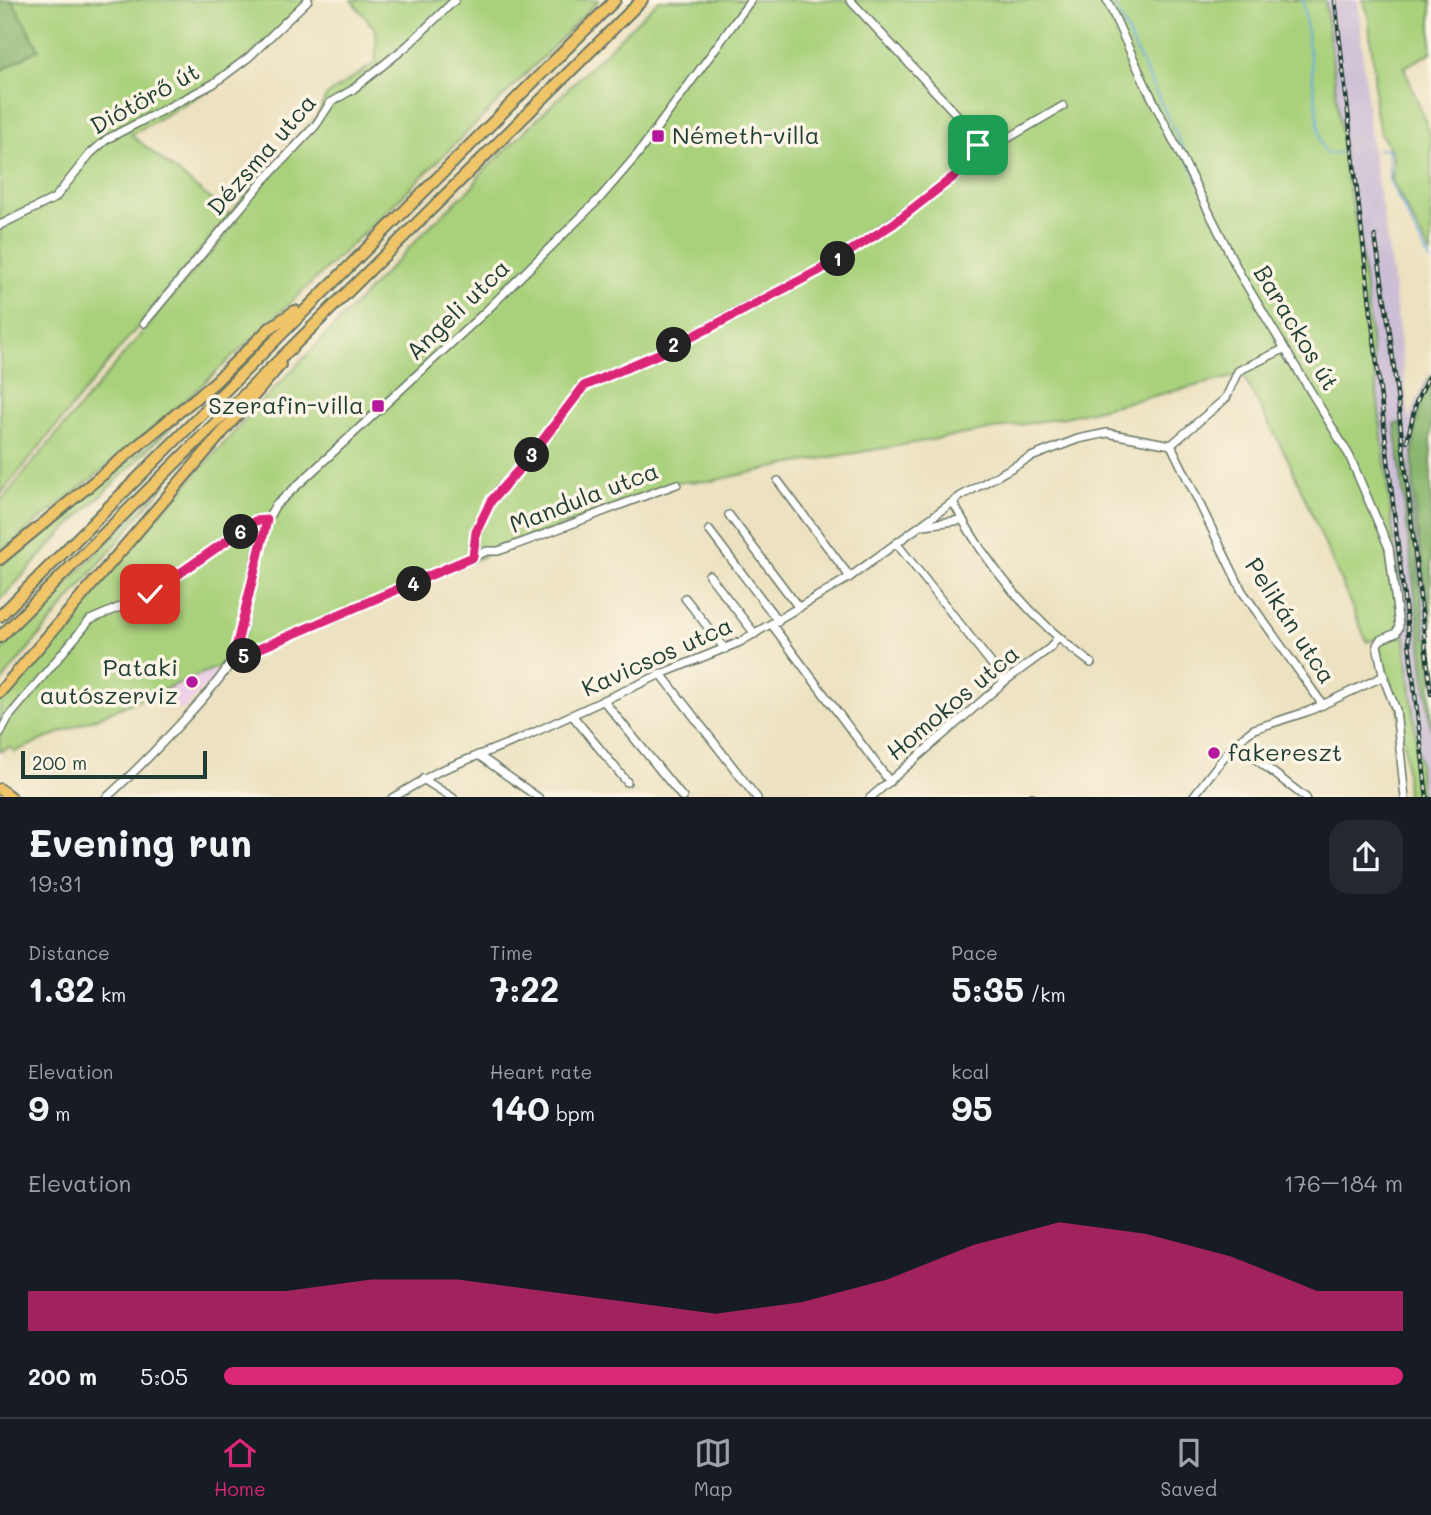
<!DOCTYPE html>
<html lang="en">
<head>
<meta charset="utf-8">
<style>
	body { margin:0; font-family:Mali,sans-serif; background:#242831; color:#f1f3f6; height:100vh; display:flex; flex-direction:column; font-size:26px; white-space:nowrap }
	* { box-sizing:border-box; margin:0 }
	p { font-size:23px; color:#9ea1a6 }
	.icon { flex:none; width:38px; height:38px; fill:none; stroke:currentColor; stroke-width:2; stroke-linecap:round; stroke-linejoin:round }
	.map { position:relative; height:797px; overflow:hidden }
	.sheet { display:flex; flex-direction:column; background:#171b24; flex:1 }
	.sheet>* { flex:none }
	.scale { position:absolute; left:21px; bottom:18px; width:186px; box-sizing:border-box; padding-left:7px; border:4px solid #1f3d34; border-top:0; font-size:19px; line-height:24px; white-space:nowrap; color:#1f3d34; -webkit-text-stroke:5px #fcf5e5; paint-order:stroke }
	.pin { position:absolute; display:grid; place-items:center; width:60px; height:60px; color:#fff; margin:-30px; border-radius:14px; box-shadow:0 4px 10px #0006 }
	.km { position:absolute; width:35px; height:35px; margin:-18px; border-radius:50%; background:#222; color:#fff; font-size:19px; line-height:35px; text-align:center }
	.round { display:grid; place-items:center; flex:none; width:74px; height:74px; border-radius:21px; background:#242831 }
	.summary { display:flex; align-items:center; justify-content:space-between; height:119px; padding:0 28px }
	h1 { font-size:38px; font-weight:800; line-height:52px }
	.figures { display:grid; grid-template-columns:repeat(3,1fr); gap:10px; height:119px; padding:7px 28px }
	.figures div { display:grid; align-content:center }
	.figures b { font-size:35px; font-weight:800 }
	.figures small { font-size:19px; font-weight:400 }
	.figures p { font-size:19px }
	.chart { height:196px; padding:14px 28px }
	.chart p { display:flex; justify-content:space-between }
	.chart svg { width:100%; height:126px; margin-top:7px; fill:#db2777; opacity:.7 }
	ul { padding:0 28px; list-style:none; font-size:23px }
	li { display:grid; grid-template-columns:112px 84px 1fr; align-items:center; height:52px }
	li i { height:18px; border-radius:9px; background:#db2777 }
	.menu { display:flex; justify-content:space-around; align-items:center; height:98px; border-top:2px solid #363941; background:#171b24; font-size:19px; color:#9ea1a6 }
	.menu a { display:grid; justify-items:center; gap:4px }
	.menu .active { color:#db2777 }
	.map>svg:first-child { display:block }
	.built { fill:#eed0e8 }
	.industrial { fill:#ccbed4 }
	.green { fill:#a9d17b; stroke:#648758; stroke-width:2 }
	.forest { fill:#86b36b; stroke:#527850; stroke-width:2 }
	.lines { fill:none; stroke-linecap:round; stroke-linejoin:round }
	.stream { stroke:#68aadc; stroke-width:2 }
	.minor-casing { stroke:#677665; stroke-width:10 }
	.major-casing { stroke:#677665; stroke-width:13 }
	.highway-casing { stroke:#677665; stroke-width:14 }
	.minor { stroke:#fff; stroke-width:7 }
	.major { stroke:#f0c469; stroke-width:10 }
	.highway { stroke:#f0c469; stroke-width:10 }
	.rail-casing { stroke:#1f3d34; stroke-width:4.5 }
	.rail { stroke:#fcf5e5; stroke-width:2; stroke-dasharray:5; stroke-linecap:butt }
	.route-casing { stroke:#fff; stroke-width:14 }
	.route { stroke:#db2777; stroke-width:9 }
	.poi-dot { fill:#b5179e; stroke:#fcf5e5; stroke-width:2.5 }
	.labels { text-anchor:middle; stroke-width:7; stroke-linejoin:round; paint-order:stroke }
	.street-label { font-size:24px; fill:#1f3d34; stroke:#fcf5e5 }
	.poi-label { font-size:24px; fill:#1f3d34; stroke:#fcf5e5; text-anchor:start }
</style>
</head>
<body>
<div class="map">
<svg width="1431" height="798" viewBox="0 0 1431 798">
	<rect width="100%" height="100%" fill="#fcf5e5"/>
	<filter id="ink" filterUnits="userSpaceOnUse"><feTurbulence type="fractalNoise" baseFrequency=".0143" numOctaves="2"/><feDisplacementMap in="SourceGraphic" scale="14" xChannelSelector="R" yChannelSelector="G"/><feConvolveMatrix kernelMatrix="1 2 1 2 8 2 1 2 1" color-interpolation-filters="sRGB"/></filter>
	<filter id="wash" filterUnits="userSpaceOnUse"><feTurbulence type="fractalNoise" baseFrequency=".00686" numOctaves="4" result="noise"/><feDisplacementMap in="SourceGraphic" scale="28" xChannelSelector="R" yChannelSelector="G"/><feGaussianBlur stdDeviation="1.57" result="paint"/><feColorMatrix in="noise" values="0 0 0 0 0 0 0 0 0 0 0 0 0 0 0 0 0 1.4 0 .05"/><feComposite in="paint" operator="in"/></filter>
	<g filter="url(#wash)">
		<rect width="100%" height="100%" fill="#ece1c0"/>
		<polygon class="built" points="212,669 217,674 182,711 162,690"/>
		<polygon class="industrial" points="1325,0 1358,0 1370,135 1393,279 1409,420 1431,367 1415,421 1414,479 1431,638 1426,638 1402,423 1396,424 1431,730 1431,797 1423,797 1360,244 1346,175"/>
		<g class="green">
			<path d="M12,0H314L214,87L131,135L229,214L317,117L326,96L376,62V30L351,0H599C471,131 339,259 204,383C139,443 68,497 0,552V502L204,259C219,250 223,233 237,221L229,215L0,495V71L39,49Z"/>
			<polygon points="659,0 1325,0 1346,175 1360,244 1419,763 1420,797 1407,797 1405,749 1399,710 1376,639 1367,642 1288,459 1241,372 1233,377 1065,417 791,464 711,481 678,482 496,551 14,752 11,747 0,751 0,700 117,561 256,408 433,223 474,185 479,176"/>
			<polygon points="1363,0 1431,0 1431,53 1404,67 1431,136 1431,255 1392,181 1393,154 1381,134 1375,110 1374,70 1368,13"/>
			<polygon points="179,420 64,531 0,600 0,566"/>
			<polygon points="166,484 14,666 0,684 0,651"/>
		</g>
		<g class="forest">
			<polygon points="0,0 12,0 39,49 0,71"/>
			<path d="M1431,376V627C1422,553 1395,444 1431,376Z"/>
			<polygon points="1402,423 1426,638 1431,638 1431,730 1395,424"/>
		</g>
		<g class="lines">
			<g class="stream">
				<polyline points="1303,0 1321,144 1326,154 1343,152"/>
				<polyline points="1115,7 1209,203"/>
				<polyline points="1377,149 1389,149 1389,179 1431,263"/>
			</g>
		</g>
	</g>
	<g filter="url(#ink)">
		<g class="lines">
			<g class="minor-casing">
				<g id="minor">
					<polyline points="850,0 972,131 979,151"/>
					<polyline points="1107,0 1144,82 1241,276 1349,455 1389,548 1399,627 1396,633 1380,640 1377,645 1384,679 1396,710 1405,798"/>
					<polyline points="0,225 55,198 90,154 107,139 213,84 249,57 308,0"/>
					<polyline points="144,323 264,180 316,125 331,102 352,90 407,46 455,0"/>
					<polyline points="1171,445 1242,591 1323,705"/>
					<polyline points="1171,445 1226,398 1238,371 1284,349"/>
					<polyline points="778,481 850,577"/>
					<path d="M953,502C986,566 1034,622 1091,663"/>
					<polyline points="729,515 799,608"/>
					<polyline points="924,525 962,520"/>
					<polyline points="709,530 778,621"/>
					<polyline points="897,544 1005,681"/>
					<polyline points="473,557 476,532 497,491 530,457 584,386 663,352 735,312 820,270 929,197 966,168 979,151 993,147 1063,106"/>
					<polyline points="709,575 755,634"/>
					<polyline points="685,598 725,649"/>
					<polyline points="772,625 890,782"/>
					<path d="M234,660L487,551H498C559,530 617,505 677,484"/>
					<polyline points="661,674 757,798"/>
					<polyline points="603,700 683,798"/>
					<polyline points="572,715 627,782"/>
					<polyline points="0,733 8,718 90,620 150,594 255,521 267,520"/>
					<polyline points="1235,743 1306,798"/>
					<polyline points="478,755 539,798"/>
					<polyline points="423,779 453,798"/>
					<polyline points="1032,797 1032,798"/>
					<path d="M106,798C133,774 228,679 237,650C253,603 249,549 275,506L486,311L600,198L637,155L751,0"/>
					<polyline points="392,798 439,771 522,738 661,674 740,642 850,577 961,496 1031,457 1078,439 1107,433 1171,445"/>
					<polyline points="870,798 1005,681 1050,648 1058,637"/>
					<polyline points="1192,798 1235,743 1254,729 1309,711 1384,676"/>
				</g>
			</g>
			<g class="major-casing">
				<polyline id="major" points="0,789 12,798"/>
			</g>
			<g class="highway-casing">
				<g id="highway">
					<polyline points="0,559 214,383 270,328 295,311"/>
					<polyline points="0,616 615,0"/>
					<polyline points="0,637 642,0"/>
					<polyline points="0,692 280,365"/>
				</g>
			</g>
			<use href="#minor" class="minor"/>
			<use href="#major" class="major"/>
			<use href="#highway" class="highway"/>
			<g class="rail-casing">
				<g id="rail">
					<polyline points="1335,0 1427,798"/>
					<polyline points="1375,236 1390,333 1431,694"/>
					<polyline points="1407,441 1416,403 1431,371"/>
				</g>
			</g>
			<use href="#rail" class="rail"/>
		</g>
	</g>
	<g class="lines" filter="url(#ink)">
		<g class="route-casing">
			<polyline id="route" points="150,594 255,521 267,520 233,660 473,557 476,532 491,501 530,457 584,386 663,352 820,270 893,224 966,167 978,155 978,145"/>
		</g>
		<use href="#route" class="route"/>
	</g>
	<g class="poi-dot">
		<rect x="651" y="129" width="14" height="14" rx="3.5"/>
		<rect x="371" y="399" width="14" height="14" rx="3.5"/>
		<circle cx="192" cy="682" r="7"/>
		<circle cx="1214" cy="753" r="7"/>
	</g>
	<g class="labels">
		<g class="street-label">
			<text transform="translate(145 99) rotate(-29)" y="8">Diótörő út</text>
			<text transform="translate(262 155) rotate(-49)" y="8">Dézsma utca</text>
			<text transform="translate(458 310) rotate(-44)" y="8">Angeli utca</text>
			<text transform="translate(1296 328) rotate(59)" y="8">Barackos út</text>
			<text transform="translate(584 498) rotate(-21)" y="8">Mandula utca</text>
			<text transform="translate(1290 621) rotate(57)" y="8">Pelikán utca</text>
			<text transform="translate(657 657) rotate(-24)" y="8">Kavicsos utca</text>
			<text transform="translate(953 703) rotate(-40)" y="8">Homokos utca</text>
		</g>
		<g class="poi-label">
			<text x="672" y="144">Németh-villa</text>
			<text x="364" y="414" text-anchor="end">Szerafin-villa</text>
			<text x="178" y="676" text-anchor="end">Pataki<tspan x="178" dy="28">autószerviz</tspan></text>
			<text x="1228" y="761">fakereszt</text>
		</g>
	</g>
</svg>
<div class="scale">200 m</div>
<div class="pin" style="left:978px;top:145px;background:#1e9e55"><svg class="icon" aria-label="arrive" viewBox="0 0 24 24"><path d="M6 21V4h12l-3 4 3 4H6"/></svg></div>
<div class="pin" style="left:150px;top:594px;background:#d93025"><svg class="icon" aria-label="check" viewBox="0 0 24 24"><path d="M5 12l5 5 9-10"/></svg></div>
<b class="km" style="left:838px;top:259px">1</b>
<b class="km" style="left:674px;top:345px">2</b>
<b class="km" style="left:532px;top:455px">3</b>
<b class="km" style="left:414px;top:584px">4</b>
<b class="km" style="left:244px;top:656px">5</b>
<b class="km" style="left:241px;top:532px">6</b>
</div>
<section class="sheet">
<div class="summary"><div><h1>Evening run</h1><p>19:31</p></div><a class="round"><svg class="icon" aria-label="share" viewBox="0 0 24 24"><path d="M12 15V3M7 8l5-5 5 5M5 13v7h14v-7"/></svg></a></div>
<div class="figures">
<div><p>Distance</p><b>1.32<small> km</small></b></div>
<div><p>Time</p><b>7:22</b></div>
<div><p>Pace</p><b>5:35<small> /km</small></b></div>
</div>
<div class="figures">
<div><p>Elevation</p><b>9<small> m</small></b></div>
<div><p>Heart rate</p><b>140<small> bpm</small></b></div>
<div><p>kcal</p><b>95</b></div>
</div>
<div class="chart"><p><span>Elevation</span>176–184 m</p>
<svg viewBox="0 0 160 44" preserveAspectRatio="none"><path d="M0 44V30L10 30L20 30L30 30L40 26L50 26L60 30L70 34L80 38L90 34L100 26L110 14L120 6L130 10L140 18L150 30L160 30V44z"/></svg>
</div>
<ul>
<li><b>200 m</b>5:05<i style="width:100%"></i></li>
</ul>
</section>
<nav class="menu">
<a class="active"><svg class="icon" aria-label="home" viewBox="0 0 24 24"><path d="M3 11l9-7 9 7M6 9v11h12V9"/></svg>Home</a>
<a><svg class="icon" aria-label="map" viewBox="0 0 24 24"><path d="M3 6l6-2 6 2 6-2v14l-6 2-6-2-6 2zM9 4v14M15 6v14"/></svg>Map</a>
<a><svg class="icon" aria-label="saved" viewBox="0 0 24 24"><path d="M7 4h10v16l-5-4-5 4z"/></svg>Saved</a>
</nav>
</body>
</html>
